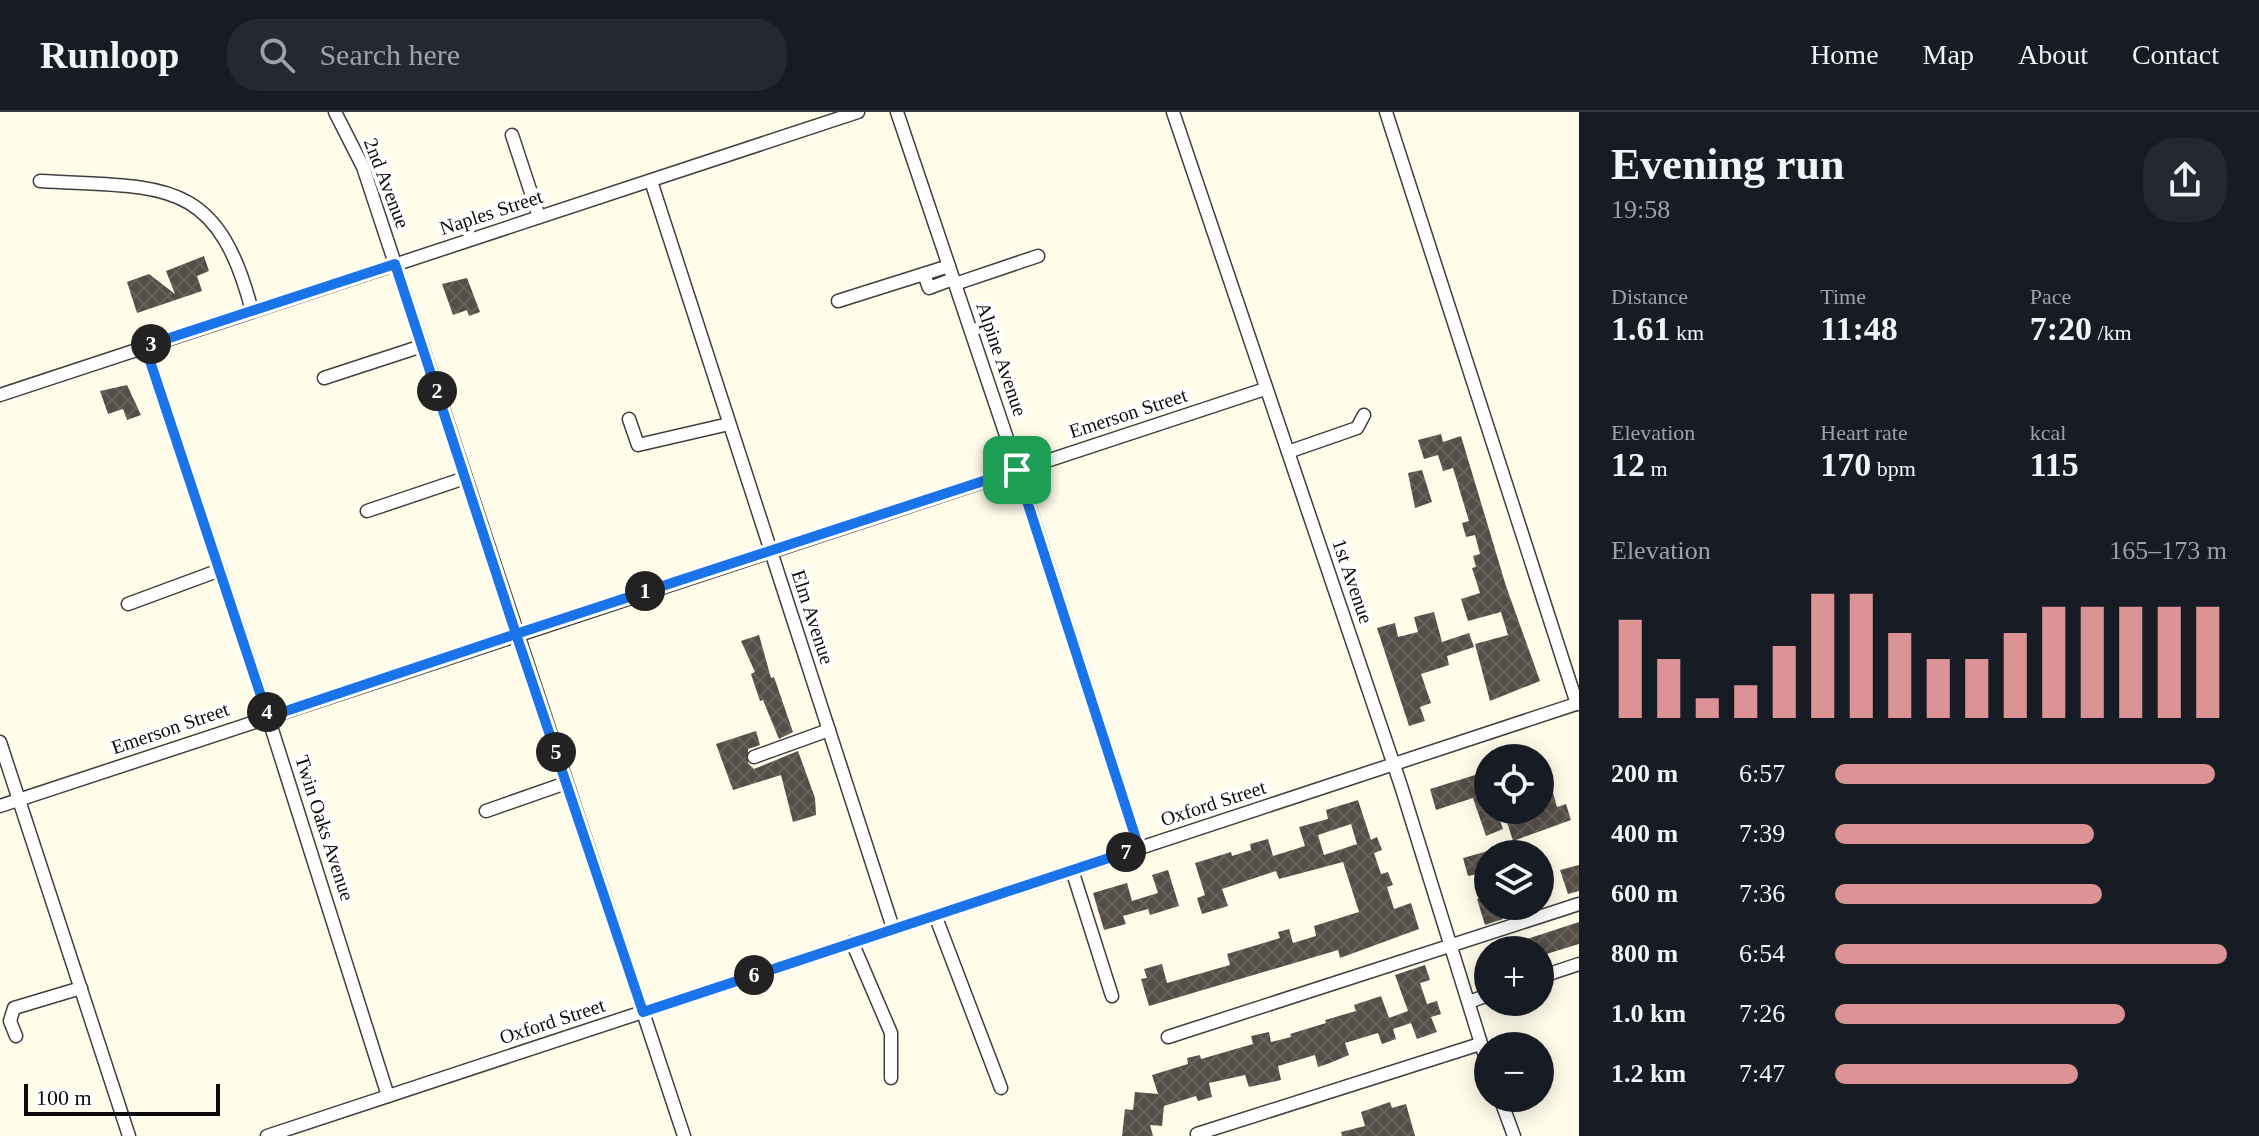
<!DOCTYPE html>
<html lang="en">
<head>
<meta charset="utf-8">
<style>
	body { margin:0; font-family:"Times New Roman",serif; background:#242831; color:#f1f3f6; height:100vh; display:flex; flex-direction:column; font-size:30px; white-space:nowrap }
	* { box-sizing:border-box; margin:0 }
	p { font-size:26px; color:#9ea1a6 }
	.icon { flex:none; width:44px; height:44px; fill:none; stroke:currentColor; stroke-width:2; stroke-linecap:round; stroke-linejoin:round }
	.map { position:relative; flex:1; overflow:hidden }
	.panel { display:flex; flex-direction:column; background:#171b24; width:680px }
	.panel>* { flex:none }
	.controls { position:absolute; left:1474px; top:632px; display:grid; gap:16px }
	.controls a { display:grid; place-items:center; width:80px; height:80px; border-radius:50%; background:#171b24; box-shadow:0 4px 20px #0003; font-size:40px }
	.scale { position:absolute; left:24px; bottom:20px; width:196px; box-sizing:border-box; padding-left:8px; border:4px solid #0c0c0c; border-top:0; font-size:22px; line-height:28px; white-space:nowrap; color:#0c0c0c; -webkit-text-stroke:6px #fff; paint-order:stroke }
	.pin { position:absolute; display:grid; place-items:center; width:68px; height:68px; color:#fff; margin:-34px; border-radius:16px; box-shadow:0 4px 12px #0006 }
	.km { position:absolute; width:40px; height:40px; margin:-20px; border-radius:50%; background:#222; color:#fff; font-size:22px; line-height:40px; text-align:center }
	.round { display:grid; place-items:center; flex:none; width:84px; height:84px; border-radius:32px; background:#242831 }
	.summary { display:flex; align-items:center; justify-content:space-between; height:136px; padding:0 32px }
	h1 { font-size:44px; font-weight:700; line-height:60px }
	.figures { display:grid; grid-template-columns:repeat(3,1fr); gap:12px; height:136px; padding:8px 32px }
	.figures div { display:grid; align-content:center }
	.figures b { font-size:34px; font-weight:700 }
	.figures small { font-size:22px; font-weight:400 }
	.figures p { font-size:22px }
	.chart { height:224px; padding:16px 32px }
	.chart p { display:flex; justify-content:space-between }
	.chart svg { width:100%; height:144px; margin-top:8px; stroke:#dc9395; stroke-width:6 }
	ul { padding:0 32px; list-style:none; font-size:26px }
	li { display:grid; grid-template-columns:128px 96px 1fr; align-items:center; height:60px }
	li i { height:20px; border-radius:10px; background:#dc9395 }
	header { display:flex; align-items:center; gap:48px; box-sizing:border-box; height:112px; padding:0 40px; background:#171b24; border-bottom:2px solid #363941 }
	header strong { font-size:38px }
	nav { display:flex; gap:44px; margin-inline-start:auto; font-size:28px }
	.search { width:560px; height:72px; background:#242831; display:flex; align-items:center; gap:20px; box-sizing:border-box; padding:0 28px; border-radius:32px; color:#9ea1a6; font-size:30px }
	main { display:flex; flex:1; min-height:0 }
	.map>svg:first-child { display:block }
	.building { fill:url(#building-cross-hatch); fill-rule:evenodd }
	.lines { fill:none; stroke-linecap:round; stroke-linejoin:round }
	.minor-casing { stroke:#3f3f3f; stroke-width:15 }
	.minor { stroke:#fff; stroke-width:12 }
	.route-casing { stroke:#fff; stroke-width:16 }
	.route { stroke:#1a73e8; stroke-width:10 }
	.labels { text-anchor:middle; stroke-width:8; stroke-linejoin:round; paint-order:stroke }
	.street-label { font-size:20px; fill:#0c0c0c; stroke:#fff }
</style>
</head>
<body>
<header>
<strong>Runloop</strong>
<div class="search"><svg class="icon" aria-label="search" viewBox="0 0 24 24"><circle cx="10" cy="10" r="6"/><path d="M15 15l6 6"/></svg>Search here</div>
<nav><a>Home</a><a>Map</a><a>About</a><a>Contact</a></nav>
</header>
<main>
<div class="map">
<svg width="1579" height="1024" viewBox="0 0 1579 1024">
	<defs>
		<pattern id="building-cross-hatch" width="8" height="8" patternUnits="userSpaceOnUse" patternTransform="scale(2)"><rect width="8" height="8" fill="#554d47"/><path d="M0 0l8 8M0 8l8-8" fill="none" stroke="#68625d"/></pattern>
	</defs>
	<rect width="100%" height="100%" fill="#fffcea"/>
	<g class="building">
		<polygon points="204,144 209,159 197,164 202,179 137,201 127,170 149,162 175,182 166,159"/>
		<polygon points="467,166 480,200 469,204 467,198 453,203 442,172"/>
		<polygon points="127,273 141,303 127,308 123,297 108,302 100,279"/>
		<polygon points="1441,322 1443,330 1461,324 1506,474 1540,569 1490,589 1475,532 1508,523 1501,500 1468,509 1461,487 1480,481 1472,456 1476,455 1473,444 1480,442 1475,423 1466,425 1462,411 1469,409 1453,356 1443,359 1438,343 1424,347 1418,328"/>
		<polygon points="1422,358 1432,390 1415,396 1408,361"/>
		<polygon points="1434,500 1442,530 1469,521 1474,535 1447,544 1449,553 1421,562 1431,591 1420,595 1425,609 1409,614 1377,516 1395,511 1398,525 1418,520 1414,505"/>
		<polygon points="759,523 771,566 774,565 793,620 779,627 763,588 760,589 751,562 755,560 741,529"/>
		<polygon points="756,619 760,633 748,637 748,651 754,657 798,639 815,686 816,703 793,710 781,663 733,678 716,632"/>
		<polygon points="1543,645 1557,695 1566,692 1571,708 1513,729 1507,710 1540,700 1540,646"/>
		<polygon points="1488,659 1488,698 1496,698 1503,717 1486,724 1473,686 1436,698 1430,677"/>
		<path d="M1358,688L1371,728L1377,725L1382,738L1374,741L1381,762L1388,760L1393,773L1387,775L1394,797L1411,791L1419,817L1340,846L1338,838L1149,894L1141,867L1147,866L1144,857L1162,852L1167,871L1230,853L1227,842L1280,826L1278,820L1289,817L1293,831L1316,824L1314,814L1359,800L1343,750L1279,767L1276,759L1222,777L1228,794L1202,802L1197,786L1205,783L1195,751L1231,740L1232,744L1251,738L1250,732L1268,727L1273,744L1305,734L1299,715L1328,707L1326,698ZM1351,712L1357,732L1324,743L1318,723Z"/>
		<polygon points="1488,739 1488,794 1499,794 1503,807 1485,813 1477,787 1483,785 1477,762 1468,764 1463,746"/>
		<polygon points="1579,753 1579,779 1568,782 1560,758"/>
		<polygon points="1168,758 1179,794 1150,803 1148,797 1123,804 1126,812 1104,818 1093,781 1127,771 1132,789 1158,781 1152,763"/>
		<polygon points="1579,810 1579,832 1540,844 1540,838 1531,838 1527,827"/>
		<polygon points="1425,853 1430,868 1420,871 1427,892 1437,889 1441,902 1431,905 1437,920 1417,927 1411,911 1393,917 1396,927 1382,932 1378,921 1345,931 1349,943 1330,951 1318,955 1315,943 1278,954 1281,968 1249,975 1245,963 1209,971 1212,985 1198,989 1196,984 1164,994 1162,1014 1150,1013 1153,1024 1122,1024 1125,997 1133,998 1135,980 1158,982 1152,963 1188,952 1187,946 1200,943 1201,947 1253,932 1251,924 1269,920 1271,930 1291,925 1290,922 1326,911 1325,908 1356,899 1354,893 1381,884 1389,906 1408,899 1395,863"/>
		<polygon points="1390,990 1392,996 1406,992 1415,1024 1342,1024 1341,1020 1365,1014 1361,1000"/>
	</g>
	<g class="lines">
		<g class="minor-casing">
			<g id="minor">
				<polyline points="335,0 363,55 684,1024"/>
				<polyline points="897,0 1014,347 1139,736"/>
				<polyline points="1173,0 1401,674 1488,954"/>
				<polyline points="1386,0 1577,592"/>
				<polyline points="512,23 539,105"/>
				<path d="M40,69C162,76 217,63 252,199"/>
				<polyline points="651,69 893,816"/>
				<polyline points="924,162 929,176 953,167"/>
				<polyline points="955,172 1038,144"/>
				<polyline points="838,189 949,154"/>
				<polyline points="145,234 263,589 388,984"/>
				<polyline points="324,266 422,234"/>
				<polyline points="0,283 858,0"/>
				<polyline points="629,307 638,333 729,312"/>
				<polyline points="1288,340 1357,316 1364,303"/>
				<polyline points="367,399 465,366"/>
				<polyline points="128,492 220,458"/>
				<polyline points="0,630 129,1024"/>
				<polyline points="754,645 829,618"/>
				<polyline points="0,694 1265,277"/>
				<polyline points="486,699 566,671"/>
				<polyline points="1072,758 1112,884"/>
				<polyline points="935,803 1001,976"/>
				<polyline points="852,830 891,921 891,966"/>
				<polyline points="1540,865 1579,852"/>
				<polyline points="1469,890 1488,883"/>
				<polyline points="16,924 10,909 14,896 81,876"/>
				<polyline points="1168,925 1579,792"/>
				<polyline points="1500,986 1514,1024"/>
				<polyline points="1197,1022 1480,932"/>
				<polyline points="267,1024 1579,591"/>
			</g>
		</g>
		<use href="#minor" class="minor"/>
	</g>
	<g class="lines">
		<g class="route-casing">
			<polyline id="route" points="1017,358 516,522 395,152 145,234 268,605 516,522 643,900 1139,736 1017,358"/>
		</g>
		<use href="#route" class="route"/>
	</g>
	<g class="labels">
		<g class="street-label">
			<text transform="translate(387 71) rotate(69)" y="7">2nd Avenue</text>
			<text transform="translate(491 100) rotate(-18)" y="7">Naples Street</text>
			<text transform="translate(1002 247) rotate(71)" y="7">Alpine Avenue</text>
			<text transform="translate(1128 301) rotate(-18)" y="7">Emerson Street</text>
			<text transform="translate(1353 469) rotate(71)" y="7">1st Avenue</text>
			<text transform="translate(813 505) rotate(72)" y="7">Elm Avenue</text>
			<text transform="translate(170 616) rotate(-19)" y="7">Emerson Street</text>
			<text transform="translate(1213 691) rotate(-18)" y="7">Oxford Street</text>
			<text transform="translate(325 716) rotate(72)" y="7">Twin Oaks Avenue</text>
			<text transform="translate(552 909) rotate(-18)" y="7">Oxford Street</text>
		</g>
	</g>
</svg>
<div class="controls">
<a><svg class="icon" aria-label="locate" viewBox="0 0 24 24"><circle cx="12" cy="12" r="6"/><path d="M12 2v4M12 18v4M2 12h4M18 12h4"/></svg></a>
<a><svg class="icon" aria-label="layers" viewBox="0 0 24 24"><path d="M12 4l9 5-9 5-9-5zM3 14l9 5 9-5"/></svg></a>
<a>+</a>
<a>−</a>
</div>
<div class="scale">100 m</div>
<div class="pin" style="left:1017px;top:358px;background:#1e9e55"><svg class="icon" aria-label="arrive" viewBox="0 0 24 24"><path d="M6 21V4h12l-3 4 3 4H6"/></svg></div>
<b class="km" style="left:645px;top:479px">1</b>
<b class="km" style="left:437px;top:279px">2</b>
<b class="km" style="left:151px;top:232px">3</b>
<b class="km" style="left:267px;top:600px">4</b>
<b class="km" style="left:556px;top:640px">5</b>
<b class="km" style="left:754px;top:863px">6</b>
<b class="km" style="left:1126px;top:740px">7</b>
</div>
<section class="panel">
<div class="summary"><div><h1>Evening run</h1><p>19:58</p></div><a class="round"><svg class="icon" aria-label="share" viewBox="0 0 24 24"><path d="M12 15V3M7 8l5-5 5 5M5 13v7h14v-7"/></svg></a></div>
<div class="figures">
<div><p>Distance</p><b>1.61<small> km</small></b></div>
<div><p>Time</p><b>11:48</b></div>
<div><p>Pace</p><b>7:20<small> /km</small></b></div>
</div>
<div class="figures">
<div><p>Elevation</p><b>12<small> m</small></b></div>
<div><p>Heart rate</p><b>170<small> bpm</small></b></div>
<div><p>kcal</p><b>115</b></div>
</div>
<div class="chart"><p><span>Elevation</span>165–173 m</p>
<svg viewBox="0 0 160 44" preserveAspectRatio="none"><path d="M5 44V14M15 44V26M25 44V38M35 44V34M45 44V22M55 44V6M65 44V6M75 44V18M85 44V26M95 44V26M105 44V18M115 44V10M125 44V10M135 44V10M145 44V10M155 44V10"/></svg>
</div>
<ul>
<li><b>200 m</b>6:57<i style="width:97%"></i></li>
<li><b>400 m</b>7:39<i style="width:66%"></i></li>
<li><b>600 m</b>7:36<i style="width:68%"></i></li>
<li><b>800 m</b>6:54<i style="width:100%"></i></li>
<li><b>1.0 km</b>7:26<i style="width:74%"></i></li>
<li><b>1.2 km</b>7:47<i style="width:62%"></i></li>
</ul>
</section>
</main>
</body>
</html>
